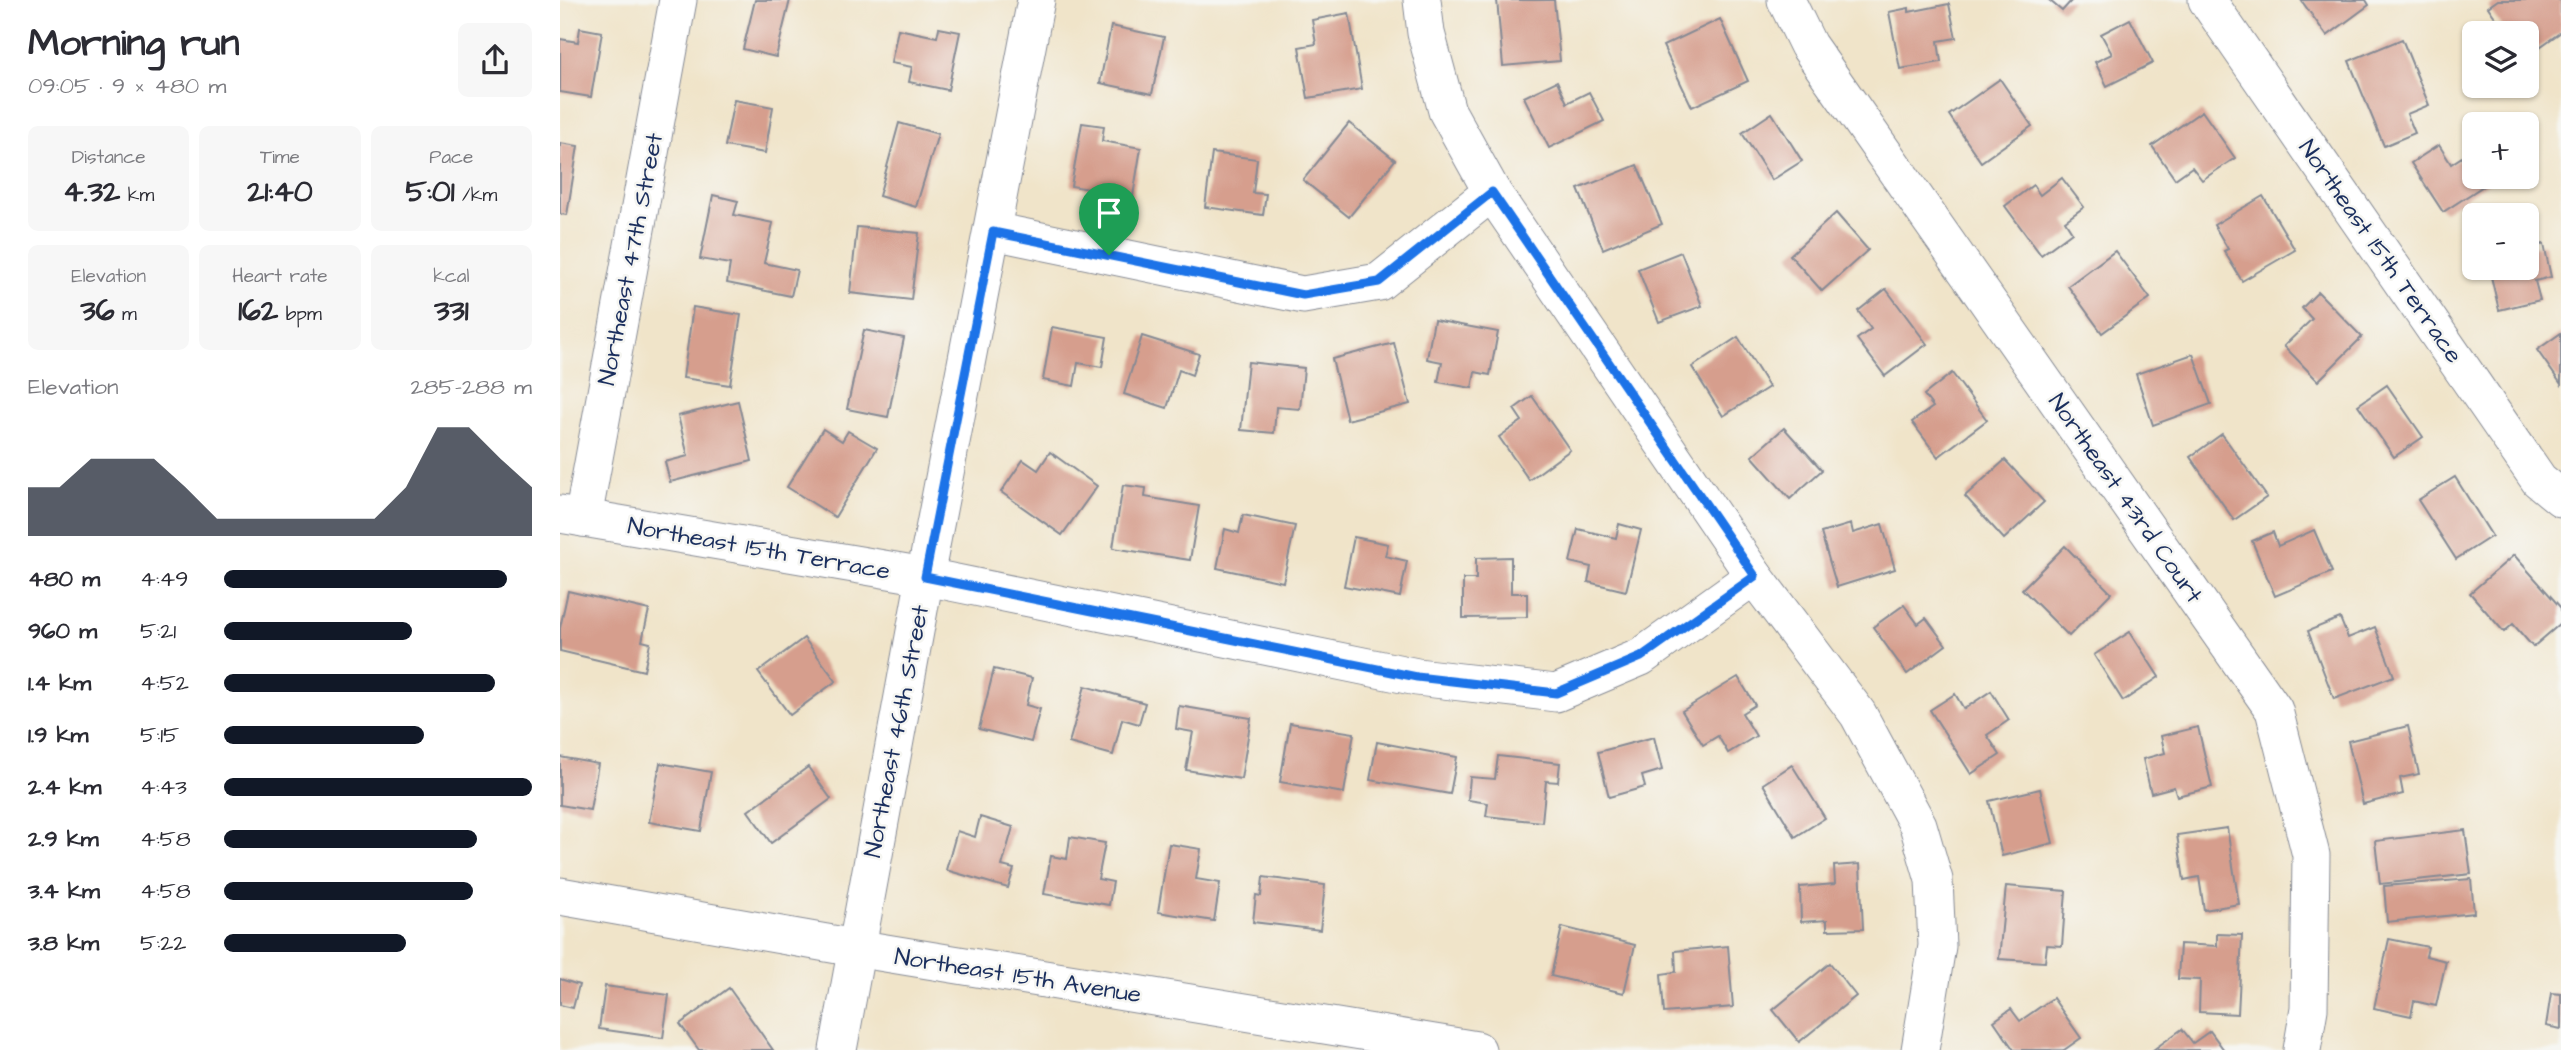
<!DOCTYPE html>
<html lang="en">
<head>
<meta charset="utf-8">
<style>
	body { margin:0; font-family:"Architects Daughter",sans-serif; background:#f7f7f7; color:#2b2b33; height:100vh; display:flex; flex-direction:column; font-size:26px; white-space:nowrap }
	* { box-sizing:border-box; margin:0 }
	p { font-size:23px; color:#7c7c81 }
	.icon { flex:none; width:38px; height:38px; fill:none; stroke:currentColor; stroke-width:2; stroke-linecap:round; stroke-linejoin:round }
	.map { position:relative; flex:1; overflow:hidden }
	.side { display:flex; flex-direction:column; background:#fff; width:560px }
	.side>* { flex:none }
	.tools { position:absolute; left:1902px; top:21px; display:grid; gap:14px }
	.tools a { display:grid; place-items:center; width:77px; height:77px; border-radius:10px; background:#fff; box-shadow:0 2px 5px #0004; font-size:35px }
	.pin { position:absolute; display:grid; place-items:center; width:60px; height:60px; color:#fff; margin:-72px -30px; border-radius:50% 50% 50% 0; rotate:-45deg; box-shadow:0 0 7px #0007 }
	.pin .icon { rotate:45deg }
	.round { display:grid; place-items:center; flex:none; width:74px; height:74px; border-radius:10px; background:#f7f7f7 }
	.headline { display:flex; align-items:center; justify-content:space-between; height:119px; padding:0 28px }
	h1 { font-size:38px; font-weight:700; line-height:52px }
	.stats { display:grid; grid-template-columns:repeat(3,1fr); gap:10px; height:119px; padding:7px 28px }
	.stats div { display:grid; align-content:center; border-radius:10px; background:#f7f7f7; text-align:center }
	.stats b { font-size:30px; font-weight:700 }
	.stats small { font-size:19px; font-weight:400 }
	.stats p { font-size:19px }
	.chart { height:196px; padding:14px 28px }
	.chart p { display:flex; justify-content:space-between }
	.chart svg { width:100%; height:126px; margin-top:7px; fill:#111827; opacity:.7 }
	ul { padding:0 28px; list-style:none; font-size:23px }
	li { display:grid; grid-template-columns:112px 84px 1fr; align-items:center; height:52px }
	li i { height:18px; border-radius:9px; background:#111827 }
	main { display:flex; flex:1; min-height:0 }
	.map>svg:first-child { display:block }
	.building { fill:#d69e8d }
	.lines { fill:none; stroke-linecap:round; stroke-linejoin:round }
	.minor-casing { stroke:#868a94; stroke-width:39 }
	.minor { stroke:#fff; stroke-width:37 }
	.route-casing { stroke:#fff; stroke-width:14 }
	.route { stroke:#1a73e8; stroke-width:9 }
	.labels { text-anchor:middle; stroke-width:5; stroke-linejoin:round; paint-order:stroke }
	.street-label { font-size:24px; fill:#1b2f5e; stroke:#f6f6f2 }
</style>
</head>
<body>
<main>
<section class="side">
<div class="headline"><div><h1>Morning run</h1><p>09:05 · 9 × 480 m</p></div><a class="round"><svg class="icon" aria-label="share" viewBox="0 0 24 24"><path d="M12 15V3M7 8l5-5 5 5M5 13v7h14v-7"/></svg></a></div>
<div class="stats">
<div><p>Distance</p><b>4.32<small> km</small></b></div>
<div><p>Time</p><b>21:40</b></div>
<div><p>Pace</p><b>5:01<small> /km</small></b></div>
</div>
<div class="stats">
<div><p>Elevation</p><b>36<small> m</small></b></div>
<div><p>Heart rate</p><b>162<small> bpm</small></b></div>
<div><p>kcal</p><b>331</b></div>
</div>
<div class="chart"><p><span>Elevation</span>285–288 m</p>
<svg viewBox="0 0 160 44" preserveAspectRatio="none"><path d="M0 44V27L10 27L20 17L30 17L40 17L50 27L60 38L70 38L80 38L90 38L100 38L110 38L120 27L130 6L140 6L150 17L160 27V44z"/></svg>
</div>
<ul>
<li><b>480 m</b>4:49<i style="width:92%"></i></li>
<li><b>960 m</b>5:21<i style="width:61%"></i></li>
<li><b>1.4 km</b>4:52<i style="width:88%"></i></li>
<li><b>1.9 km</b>5:15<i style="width:65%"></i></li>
<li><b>2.4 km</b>4:43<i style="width:100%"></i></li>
<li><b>2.9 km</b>4:58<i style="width:82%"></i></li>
<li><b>3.4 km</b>4:58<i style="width:81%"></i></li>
<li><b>3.8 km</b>5:22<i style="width:59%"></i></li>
</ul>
</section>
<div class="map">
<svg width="2001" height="1050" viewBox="0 0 2001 1050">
	<rect width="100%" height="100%" fill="#f6f6f2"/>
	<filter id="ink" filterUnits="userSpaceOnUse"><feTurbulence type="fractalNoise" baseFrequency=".0143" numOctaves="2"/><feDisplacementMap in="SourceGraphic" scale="14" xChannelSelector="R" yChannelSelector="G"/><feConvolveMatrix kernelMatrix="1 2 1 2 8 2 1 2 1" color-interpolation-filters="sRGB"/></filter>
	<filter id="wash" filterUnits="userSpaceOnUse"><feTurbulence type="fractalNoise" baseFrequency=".00686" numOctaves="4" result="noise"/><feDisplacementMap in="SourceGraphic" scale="28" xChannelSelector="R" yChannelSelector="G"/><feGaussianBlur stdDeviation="1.57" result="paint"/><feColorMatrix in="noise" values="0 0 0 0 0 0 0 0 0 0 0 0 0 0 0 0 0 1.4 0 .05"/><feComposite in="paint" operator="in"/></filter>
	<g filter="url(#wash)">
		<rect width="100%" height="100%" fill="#f0e4c9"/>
		<g id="blocks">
			<g class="building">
				<polygon points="195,0 230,0 216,57 183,49"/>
				<polygon points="937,0 994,0 1000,61 943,66"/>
				<polygon points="1489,0 1512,0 1502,11"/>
				<polygon points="1741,0 1806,0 1809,5 1767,36"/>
				<polygon points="1938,0 2001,0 2001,32 1967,56 1967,33 1946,33 1928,7"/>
				<polygon points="1389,4 1396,38 1378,41 1381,62 1340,69 1329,12 1349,8 1349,12"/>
				<polygon points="789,13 802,89 748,98 739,47 756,44 752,20"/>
				<polygon points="1160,19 1188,81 1132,107 1103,46"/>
				<polygon points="1570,19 1593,63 1547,86 1535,62 1552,54 1541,34"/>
				<polygon points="551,26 604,37 592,94 540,83"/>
				<polygon points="20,28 42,32 31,97 0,92 0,39 18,42"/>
				<polygon points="379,28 400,32 388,90 349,82 352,67 331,63 338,29 377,37"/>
				<polygon points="1842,39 1869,105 1847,114 1855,133 1824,146 1789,61"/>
				<polygon points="1440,79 1472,126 1421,162 1389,115"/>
				<polygon points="997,81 1007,103 1029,92 1044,121 989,148 964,97"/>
				<polygon points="174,100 213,107 205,153 165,146"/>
				<polygon points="1642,111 1675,158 1642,180 1632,167 1615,179 1592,146"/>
				<polygon points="1212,113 1242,161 1212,180 1182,133"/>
				<polygon points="339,123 378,134 356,207 319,196"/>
				<polygon points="522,123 544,126 542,141 581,148 573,196 511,186"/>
				<polygon points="789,123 835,160 789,217 743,180"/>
				<polygon points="0,143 18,146 7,215 0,214"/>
				<polygon points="1879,145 1891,164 1914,149 1914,177 1937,177 1883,212 1851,163"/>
				<polygon points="652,153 697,159 693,193 706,194 703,215 645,207"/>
				<polygon points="1077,165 1102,224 1043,249 1018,189"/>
				<polygon points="1502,178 1524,207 1505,221 1512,232 1481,255 1445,206 1473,185 1480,195"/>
				<polygon points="153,195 178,201 174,215 213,223 204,263 237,270 231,296 167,283 170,264 140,259"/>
				<polygon points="1703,196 1735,250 1682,281 1664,251 1668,249 1654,225"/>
				<polygon points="1276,213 1308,250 1262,291 1230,255"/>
				<polygon points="297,227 359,233 351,300 290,293"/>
				<polygon points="1984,244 1991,277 1975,281 1980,300 1939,310 1929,268 1967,268 1967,248"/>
				<polygon points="1555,251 1590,298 1542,333 1508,286"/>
				<polygon points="1121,252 1142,306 1099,322 1078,269"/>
				<polygon points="1326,289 1367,344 1325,376 1297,339 1311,329 1298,311"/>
				<polygon points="1758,292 1802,337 1758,381 1724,346 1752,319 1742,308"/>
				<polygon points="133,307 181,315 170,385 123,378"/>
				<polygon points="874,320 938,332 930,375 915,372 912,388 878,382 882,362 867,359"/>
				<polygon points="492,327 547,337 542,367 518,363 514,386 483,380"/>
				<polygon points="304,330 344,338 328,417 287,409"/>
				<polygon points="2001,333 2001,384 1977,350"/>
				<polygon points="582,336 639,354 632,375 619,370 607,408 564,394"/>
				<polygon points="1178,337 1209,387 1163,416 1132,367"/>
				<polygon points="834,343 850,404 787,420 772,359"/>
				<polygon points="1633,354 1651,404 1593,425 1576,374"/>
				<polygon points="688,362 744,368 740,409 716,407 714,433 681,430"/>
				<polygon points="1392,373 1427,420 1378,457 1352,422 1373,407 1364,395"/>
				<polygon points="1827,385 1863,437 1834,457 1798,405"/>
				<polygon points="972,396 1010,450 969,480 939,437 962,421 954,409"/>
				<polygon points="178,401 192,461 110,482 105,462 128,456 118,416"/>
				<polygon points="1224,428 1262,470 1230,499 1192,456"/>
				<polygon points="263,429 282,441 288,431 317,448 275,517 227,487"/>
				<polygon points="1662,434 1707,497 1674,520 1630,457"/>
				<polygon points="490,452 537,486 502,535 441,492 463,460 478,470"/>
				<polygon points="1445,460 1484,502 1444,539 1405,496"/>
				<polygon points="1895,477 1932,536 1896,559 1858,500"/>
				<polygon points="563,485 586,488 585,497 639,506 630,560 553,548"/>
				<polygon points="683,515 735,526 723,582 657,568 665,529 679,533"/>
				<polygon points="1059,524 1081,530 1066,591 1028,582 1031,567 1010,562 1018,529 1056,538"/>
				<polygon points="1291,524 1293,533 1322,524 1335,569 1277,587 1261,533"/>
				<polygon points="1754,530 1772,572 1715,596 1692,541 1713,532 1718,546"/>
				<polygon points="794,537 828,544 825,556 847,561 840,597 784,586"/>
				<polygon points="1505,546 1551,593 1509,636 1462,589"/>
				<polygon points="1954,555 2001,608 2001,623 1973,647 1953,624 1944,632 1910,593"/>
				<polygon points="951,557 951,593 967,593 967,617 903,618 903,579 916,579 916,558"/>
				<polygon points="8,591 89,610 82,641 90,643 84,671 0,651 0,628"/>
				<polygon points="1344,605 1358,624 1366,618 1386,645 1347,674 1313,627"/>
				<polygon points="1780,618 1788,638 1815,627 1834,676 1774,699 1748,631"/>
				<polygon points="1570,632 1599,677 1563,701 1534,655"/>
				<polygon points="244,638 276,681 230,715 198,672"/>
				<polygon points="434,669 472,678 466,705 480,709 471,742 419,729"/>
				<polygon points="1178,677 1195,705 1182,713 1196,736 1168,753 1158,736 1143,745 1122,711"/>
				<polygon points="525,686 585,703 579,724 562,719 553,755 509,743"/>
				<polygon points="1431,691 1449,720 1427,735 1440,755 1411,774 1370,710 1395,694 1404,709"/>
				<polygon points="619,706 691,718 681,779 626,770 633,732 616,729"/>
				<polygon points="730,723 794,733 784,793 720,782"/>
				<polygon points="1848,726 1859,774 1840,778 1843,794 1803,804 1788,741"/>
				<polygon points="1638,727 1652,787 1617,796 1614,787 1591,793 1583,759 1605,753 1601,736"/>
				<polygon points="1094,737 1102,770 1082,776 1085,787 1049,797 1038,752"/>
				<polygon points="817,742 897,757 890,794 810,780"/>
				<polygon points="938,756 1000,763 998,782 986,781 982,822 926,816 928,803 908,800 910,777 935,779"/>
				<polygon points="0,757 38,764 30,810 0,805"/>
				<polygon points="100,763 151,772 141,831 89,822"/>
				<polygon points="1232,765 1265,818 1235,837 1203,784"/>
				<polygon points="248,767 271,799 211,843 188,811"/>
				<polygon points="1480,789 1493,843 1442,856 1429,801"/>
				<polygon points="420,817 453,827 442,866 454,869 448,888 386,870 397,831 415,837"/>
				<polygon points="1667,828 1679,904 1644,910 1639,877 1624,880 1617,835"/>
				<polygon points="1905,830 1911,874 1820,884 1815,841"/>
				<polygon points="510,837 545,843 538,879 553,882 549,905 484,894 491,856 507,859"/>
				<polygon points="609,844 641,849 636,879 660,883 654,921 598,912"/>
				<polygon points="1300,864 1303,929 1267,930 1267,920 1241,922 1240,887 1275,884 1274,866"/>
				<polygon points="703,877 765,885 760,930 693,922 696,895 701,896"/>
				<polygon points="1911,879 1914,913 1827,922 1824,886"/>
				<polygon points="1446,886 1506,891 1502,946 1487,945 1485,962 1439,959"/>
				<polygon points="1002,927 1075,945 1064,993 991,976"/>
				<polygon points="1657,934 1682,935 1678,1014 1639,1012 1640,980 1618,979 1620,944 1657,946"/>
				<polygon points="1829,939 1868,947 1866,956 1886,961 1876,1006 1854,1001 1851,1016 1814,1008"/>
				<polygon points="1168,946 1173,1007 1104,1013 1101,974 1116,972 1115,951"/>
				<polygon points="1270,963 1296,996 1239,1042 1213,1010"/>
				<polygon points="0,979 19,985 13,1008 0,1005"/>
				<polygon points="45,986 109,995 103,1038 39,1029"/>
				<polygon points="169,988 213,1050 139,1050 120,1024"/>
				<polygon points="1991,993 2001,994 2001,1029 1986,1026"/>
				<polygon points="1493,998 1521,1038 1504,1050 1454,1050 1434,1021 1451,1009 1460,1021"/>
				<polygon points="1622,1029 1633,1043 1650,1031 1664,1050 1593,1050"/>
			</g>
		</g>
	</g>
	<g filter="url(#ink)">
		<use href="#blocks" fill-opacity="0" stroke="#868a94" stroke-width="2"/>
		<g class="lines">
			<g class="minor-casing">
				<g id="minor">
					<polyline points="862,0 866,33 887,111 932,192 1194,576 1298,714 1358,825 1374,880 1377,946 1360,1050"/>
					<polyline points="1226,0 1248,45 1714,710 1751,855 1749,1009 1742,1050"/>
					<polyline points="1647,0 1979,480 2001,498"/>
					<polyline points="433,231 743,295 819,282 932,192"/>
					<polyline points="0,514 347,573 857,677 996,693 1081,657 1194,576"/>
					<polyline points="23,518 118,0"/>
					<polyline points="0,896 295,948 917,1050"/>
					<polyline points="278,1050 365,577 476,0"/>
				</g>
			</g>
			<use href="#minor" class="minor"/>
		</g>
	</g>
	<g class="lines" filter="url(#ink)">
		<g class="route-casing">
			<polygon id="route" points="932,192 1195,576 1081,657 996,693 857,677 365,577 433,232 743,295 819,282"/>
		</g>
		<use href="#route" class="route"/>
	</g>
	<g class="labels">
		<g class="street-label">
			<text transform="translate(1821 251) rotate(55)" y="8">Northeast 15th Terrace</text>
			<text transform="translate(70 259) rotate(-79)" y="8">Northeast 47th Street</text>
			<text transform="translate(1566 498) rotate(55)" y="8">Northeast 43rd Court</text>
			<text transform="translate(199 548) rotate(10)" y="8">Northeast 15th Terrace</text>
			<text transform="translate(336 731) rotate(-79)" y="8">Northeast 46th Street</text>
			<text transform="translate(458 975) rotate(9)" y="8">Northeast 15th Avenue</text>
		</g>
	</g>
</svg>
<div class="tools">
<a><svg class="icon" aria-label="layers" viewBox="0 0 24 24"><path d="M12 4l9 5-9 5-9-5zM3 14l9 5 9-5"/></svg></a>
<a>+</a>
<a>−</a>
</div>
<div class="pin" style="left:549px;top:255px;background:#1e9e55"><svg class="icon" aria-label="arrive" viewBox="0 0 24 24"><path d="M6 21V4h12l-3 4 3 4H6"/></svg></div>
</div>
</main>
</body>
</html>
